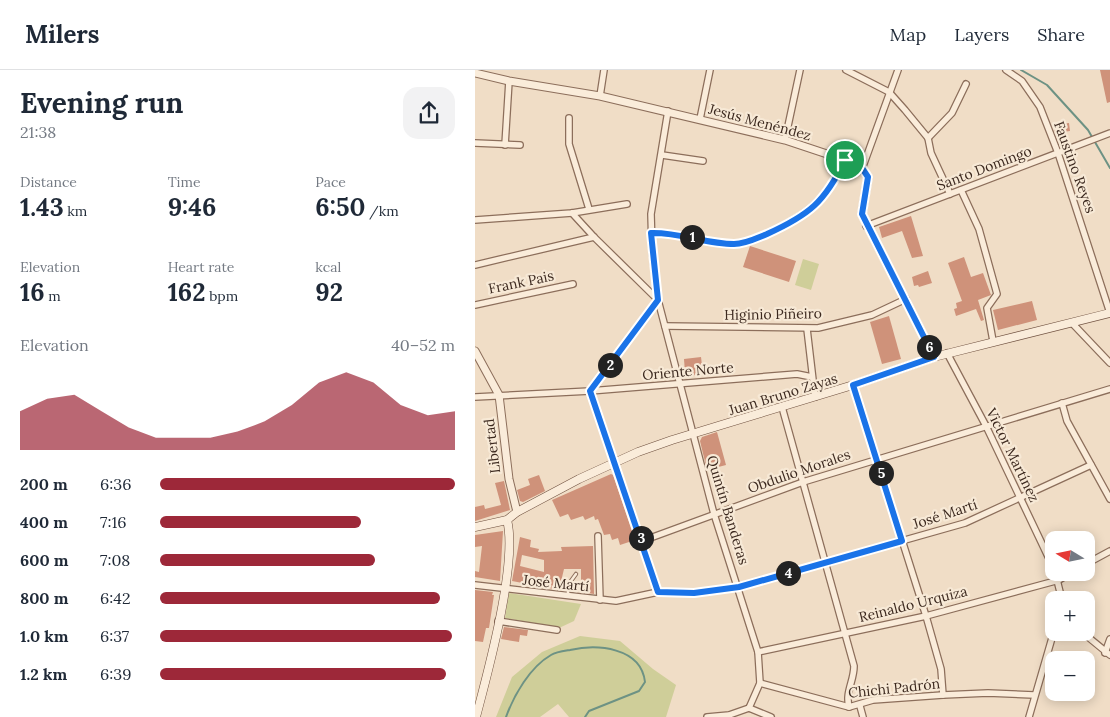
<!DOCTYPE html>
<html lang="en">
<head>
<meta charset="utf-8">
<style>
	body { margin:0; font-family:Lora,serif; background:#f2f2f3; color:#1f2937; height:100vh; display:flex; flex-direction:column; font-size:19px; white-space:nowrap }
	* { box-sizing:border-box; margin:0 }
	p { font-size:16px; color:#747a83 }
	.icon { flex:none; width:28px; height:28px; fill:none; stroke:currentColor; stroke-width:2; stroke-linecap:round; stroke-linejoin:round }
	.map { position:relative; flex:1; overflow:hidden }
	.sheet { display:flex; flex-direction:column; background:#fff; width:475px }
	.sheet>* { flex:none }
	.needle { width:32px; rotate:280deg }
	.buttons { position:absolute; left:570px; top:461px; display:grid; gap:10px }
	.buttons a { display:grid; place-items:center; width:50px; height:50px; border-radius:10px; background:#fff; box-shadow:0 2px 12px #0003; font-size:25px }
	.pin { position:absolute; display:grid; place-items:center; width:42px; height:42px; color:#fff; margin:-21px; border:2px solid #fff; border-radius:50%; box-shadow:0 1px 5px #0007 }
	.km { position:absolute; width:25px; height:25px; margin:-12px; border-radius:50%; background:#222; color:#fff; font-size:14px; line-height:25px; text-align:center }
	.round { display:grid; place-items:center; flex:none; width:52px; height:52px; border-radius:15px; background:#f2f2f3 }
	.head { display:flex; align-items:center; justify-content:space-between; height:85px; padding:0 20px }
	h1 { font-size:28px; font-weight:700; line-height:38px }
	.metrics { display:grid; grid-template-columns:repeat(3,1fr); gap:8px; height:85px; padding:5px 20px }
	.metrics div { display:grid; align-content:center }
	.metrics b { font-size:25px; font-weight:700 }
	.metrics small { font-size:14px; font-weight:400 }
	.metrics p { font-size:14px }
	.chart { height:140px; padding:10px 20px }
	.chart p { display:flex; justify-content:space-between }
	.chart svg { width:100%; height:90px; margin-top:5px; fill:#9d2839; opacity:.7 }
	ul { padding:0 20px; list-style:none; font-size:16px }
	li { display:grid; grid-template-columns:80px 60px 1fr; align-items:center; height:38px }
	li i { height:12px; border-radius:6px; background:#9d2839 }
	header { display:flex; align-items:center; gap:30px; box-sizing:border-box; height:70px; padding:0 25px; background:#fff; border-bottom:1px solid #e0e1e3 }
	header strong { font-size:24px }
	nav { display:flex; gap:28px; margin-inline-start:auto; font-size:18px }
	main { display:flex; flex:1; min-height:0 }
	.map>svg:first-child { display:block }
	.green { fill:#cfce99 }
	.lines { fill:none; stroke-linecap:round; stroke-linejoin:round }
	.stream { stroke:#6d9284; stroke-width:2 }
	.building { fill:#cf927a; fill-rule:evenodd }
	.service-casing { stroke:#8c6e5b; stroke-width:4.5 }
	.pedestrian-casing { stroke:#8c6e5b; stroke-width:6 }
	.minor-casing { stroke:#8c6e5b; stroke-width:8 }
	.tertiary-casing { stroke:#8c6e5b; stroke-width:9 }
	.secondary-casing { stroke:#6e4f3e; stroke-width:9 }
	.service { stroke:#faecda; stroke-width:2.5 }
	.pedestrian { stroke:#faecda; stroke-width:4.5 }
	.minor { stroke:#faecda; stroke-width:5.5 }
	.tertiary { stroke:#faecda; stroke-width:7 }
	.secondary { stroke:#faecda; stroke-width:8 }
	.route-casing { stroke:#fff; stroke-width:10 }
	.route { stroke:#1a73e8; stroke-width:6 }
	.labels { text-anchor:middle; stroke-width:4.5; stroke-linejoin:round; paint-order:stroke }
	.street-label { font-size:14px; fill:#3c291f; stroke:#f7e9d6 }
</style>
</head>
<body>
<header>
<strong>Milers</strong>
<nav><a>Map</a><a>Layers</a><a>Share</a></nav>
</header>
<main>
<section class="sheet">
<div class="head"><div><h1>Evening run</h1><p>21:38</p></div><a class="round"><svg class="icon" aria-label="share" viewBox="0 0 24 24"><path d="M12 15V3M7 8l5-5 5 5M5 13v7h14v-7"/></svg></a></div>
<div class="metrics">
<div><p>Distance</p><b>1.43<small> km</small></b></div>
<div><p>Time</p><b>9:46</b></div>
<div><p>Pace</p><b>6:50<small> /km</small></b></div>
</div>
<div class="metrics">
<div><p>Elevation</p><b>16<small> m</small></b></div>
<div><p>Heart rate</p><b>162<small> bpm</small></b></div>
<div><p>kcal</p><b>92</b></div>
</div>
<div class="chart"><p><span>Elevation</span>40–52 m</p>
<svg viewBox="0 0 160 44" preserveAspectRatio="none"><path d="M0 44V25L10 19L20 17L30 25L40 33L50 38L60 38L70 38L80 35L90 30L100 22L110 11L120 6L130 11L140 22L150 27L160 25V44z"/></svg>
</div>
<ul>
<li><b>200 m</b>6:36<i style="width:100%"></i></li>
<li><b>400 m</b>7:16<i style="width:68%"></i></li>
<li><b>600 m</b>7:08<i style="width:73%"></i></li>
<li><b>800 m</b>6:42<i style="width:95%"></i></li>
<li><b>1.0 km</b>6:37<i style="width:99%"></i></li>
<li><b>1.2 km</b>6:39<i style="width:97%"></i></li>
</ul>
</section>
<div class="map">
<svg width="635" height="647" viewBox="0 0 635 647">
	<rect width="100%" height="100%" fill="#f0ddc6"/>
	<g class="green">
		<polygon points="328,189 344,194 336,220 320,215"/>
		<polygon points="34,523 106,534 99,551 84,558 30,548"/>
		<polygon points="105,566 145,571 178,599 201,615 191,647 94,647 83,634 65,647 21,647 37,607 67,582"/>
	</g>
	<g class="lines">
		<g class="stream">
			<polyline points="546,0 572,15 613,60 635,98"/>
			<path d="M31,647C39,625 55,597 76,585C81,582 89,581 95,580C122,574 166,577 170,612L164,621L114,641L110,647"/>
		</g>
	</g>
	<g class="building">
		<polygon points="625,0 635,0 635,32 632,33"/>
		<polygon points="594,53 595,61 580,63 579,55"/>
		<polygon points="436,146 448,186 437,188 427,161 407,168 404,157"/>
		<polygon points="275,176 321,191 314,212 268,197"/>
		<polygon points="489,187 496,207 508,203 516,225 503,230 509,250 506,251 501,239 481,246 479,239 482,238 481,233 487,231 473,193"/>
		<polygon points="453,201 457,213 444,217 443,215 439,216 437,207"/>
		<polygon points="557,231 562,250 523,260 518,240"/>
		<polygon points="414,246 426,289 407,294 395,252"/>
		<polygon points="226,287 228,304 214,306 210,303 209,289"/>
		<polygon points="242,362 251,395 232,400 225,371 227,367"/>
		<polygon points="136,404 138,405 160,470 145,475 143,468 137,470 135,464 129,465 123,449 120,450 119,446 110,450 108,446 96,450 93,444 85,447 77,430"/>
		<polygon points="64,405 70,421 48,432 45,431 42,420 55,415 53,409"/>
		<polygon points="29,411 35,440 0,451 0,437 9,435 10,439 26,435 20,413"/>
		<polygon points="28,461 25,511 0,507 0,501 4,502 7,476 0,477 0,465"/>
		<path d="M45,467L56,470L55,477L64,479L63,482L87,481L86,477L118,476L119,524L106,522V499H89L84,520L37,511ZM47,485L69,490V502L45,496Z"/>
		<polygon points="0,520 18,522 17,525 19,525 14,558 11,558 8,572 0,571"/>
		<polygon points="29,557 53,560 52,566 45,565 44,572 26,569"/>
	</g>
	<g class="lines">
		<g class="service-casing">
			<polyline id="service" points="93,525 93,515 101,504"/>
		</g>
		<g class="pedestrian-casing">
			<polyline id="pedestrian" points="115,321 139,393"/>
		</g>
		<g class="minor-casing">
			<g id="minor">
				<polyline points="371,0 414,22 430,40 453,68 456,83 475,124"/>
				<polyline points="531,0 547,11 565,37 583,83 635,243"/>
				<polyline points="125,26 129,0"/>
				<polyline points="193,41 176,144 177,179 183,230 239,444 283,582 285,613 274,638"/>
				<polyline points="94,48 94,74 114,139"/>
				<polyline points="225,49 235,0"/>
				<polyline points="453,68 477,43 491,14"/>
				<polyline points="310,70 325,0"/>
				<polyline points="0,73 45,75"/>
				<polyline points="30,75 34,11"/>
				<polyline points="187,85 228,91"/>
				<polyline points="387,99 423,0"/>
				<polyline points="486,120 504,159 522,224 512,238 518,271"/>
				<polyline points="97,143 119,167 183,230 115,321"/>
				<polyline points="0,150 97,143 152,134"/>
				<polyline points="391,156 635,63"/>
				<path d="M176,163C205,162 231,174 259,174C270,174 282,168 292,164C332,145 351,130 370,90"/>
				<polyline points="0,195 119,167"/>
				<polyline points="0,235 98,214"/>
				<polyline points="597,253 635,293"/>
				<polyline points="190,256 343,258 397,245 431,229"/>
				<polyline points="332,259 340,327"/>
				<polyline points="472,283 511,356 579,499"/>
				<polyline points="378,315 451,546 466,599 468,625"/>
				<polyline points="0,327 115,321 322,304 337,307"/>
				<polyline points="587,333 592,351 635,429"/>
				<path d="M307,337L379,596C379,611 370,622 374,637"/>
				<polyline points="139,393 183,522"/>
				<polyline points="123,466 125,530"/>
				<polyline points="167,471 328,412 635,319"/>
				<polyline points="611,494 635,481"/>
				<polyline points="580,502 587,530"/>
				<polyline points="0,515 141,531 183,522 219,523 264,517 490,453 616,395"/>
				<polyline points="23,551 82,560"/>
				<polyline points="607,562 635,585"/>
				<polyline points="283,582 451,546 584,510 597,502"/>
				<polyline points="630,583 635,569"/>
				<polyline points="285,613 374,637 398,630 468,625 513,623 559,625"/>
				<polyline points="385,636 388,647"/>
				<polyline points="232,647 254,645 274,638 296,647"/>
				<polyline points="554,647 579,561"/>
			</g>
		</g>
		<g class="tertiary-casing">
			<g id="tertiary">
				<polyline points="0,3 34,11 125,26 310,70 370,90 387,99 393,107 387,144 459,287"/>
				<polyline points="0,281 24,325 34,409 42,442"/>
			</g>
		</g>
		<g class="secondary-casing">
			<g id="secondary">
				<polyline points="0,457 32,450 42,442 104,409 163,382 197,370 378,315 459,287 635,243"/>
				<path d="M1,647C13,602 43,492 32,450"/>
			</g>
		</g>
		<use href="#service" class="service"/>
		<use href="#pedestrian" class="pedestrian"/>
		<use href="#minor" class="minor"/>
		<use href="#tertiary" class="tertiary"/>
		<use href="#secondary" class="secondary"/>
	</g>
	<g class="lines">
		<g class="route-casing">
			<path id="route" d="M370,90L387,98L393,107L387,144L459,287L378,315L427,471L264,517L219,523L183,522L115,321L183,230L176,163C204,162 231,174 259,174C270,174 282,168 292,164C334,145 350,132 370,90Z"/>
		</g>
		<use href="#route" class="route"/>
	</g>
	<g class="labels">
		<g class="street-label">
			<text transform="translate(285 52) rotate(15)" y="5">Jesús Menéndez</text>
			<text transform="translate(600 97) rotate(70)" y="5">Faustino Reyes</text>
			<text transform="translate(509 98) rotate(-21)" y="5">Santo Domingo</text>
			<text transform="translate(46 212) rotate(-12)" y="5">Frank Pais</text>
			<text transform="translate(298 244) rotate(-1)" y="5">Higinio Piñeiro</text>
			<text transform="translate(213 301) rotate(-5)" y="5">Oriente Norte</text>
			<text transform="translate(308 324) rotate(-17)" y="5">Juan Bruno Zayas</text>
			<text transform="translate(17 376) rotate(-97)" y="5">Libertad</text>
			<text transform="translate(538 385) rotate(64)" y="5">Victor Martínez</text>
			<text transform="translate(324 401) rotate(-19)" y="5">Obdulio Morales</text>
			<text transform="translate(253 440) rotate(73)" y="5">Quintín Banderas</text>
			<text transform="translate(470 444) rotate(-18)" y="5">José Martí</text>
			<text transform="translate(81 513) rotate(6)" y="5">José Martí</text>
			<text transform="translate(438 534) rotate(-14)" y="5">Reinaldo Urquiza</text>
			<text transform="translate(419 618) rotate(-6)" y="5">Chichi Padrón</text>
		</g>
	</g>
</svg>
<div class="buttons">
<a><svg class="needle" viewBox="-14 -14 28 28"><path d="M0-13l5 13h-10z" fill="#e53935"/><path d="M0 13l5-13h-10z" fill="#747a83"/></svg></a>
<a>+</a>
<a>−</a>
</div>
<div class="pin" style="left:370px;top:90px;background:#1e9e55"><svg class="icon" aria-label="arrive" viewBox="0 0 24 24"><path d="M6 21V4h12l-3 4 3 4H6"/></svg></div>
<b class="km" style="left:217px;top:167px">1</b>
<b class="km" style="left:135px;top:295px">2</b>
<b class="km" style="left:166px;top:468px">3</b>
<b class="km" style="left:313px;top:503px">4</b>
<b class="km" style="left:406px;top:403px">5</b>
<b class="km" style="left:454px;top:277px">6</b>
</div>
</main>
</body>
</html>
